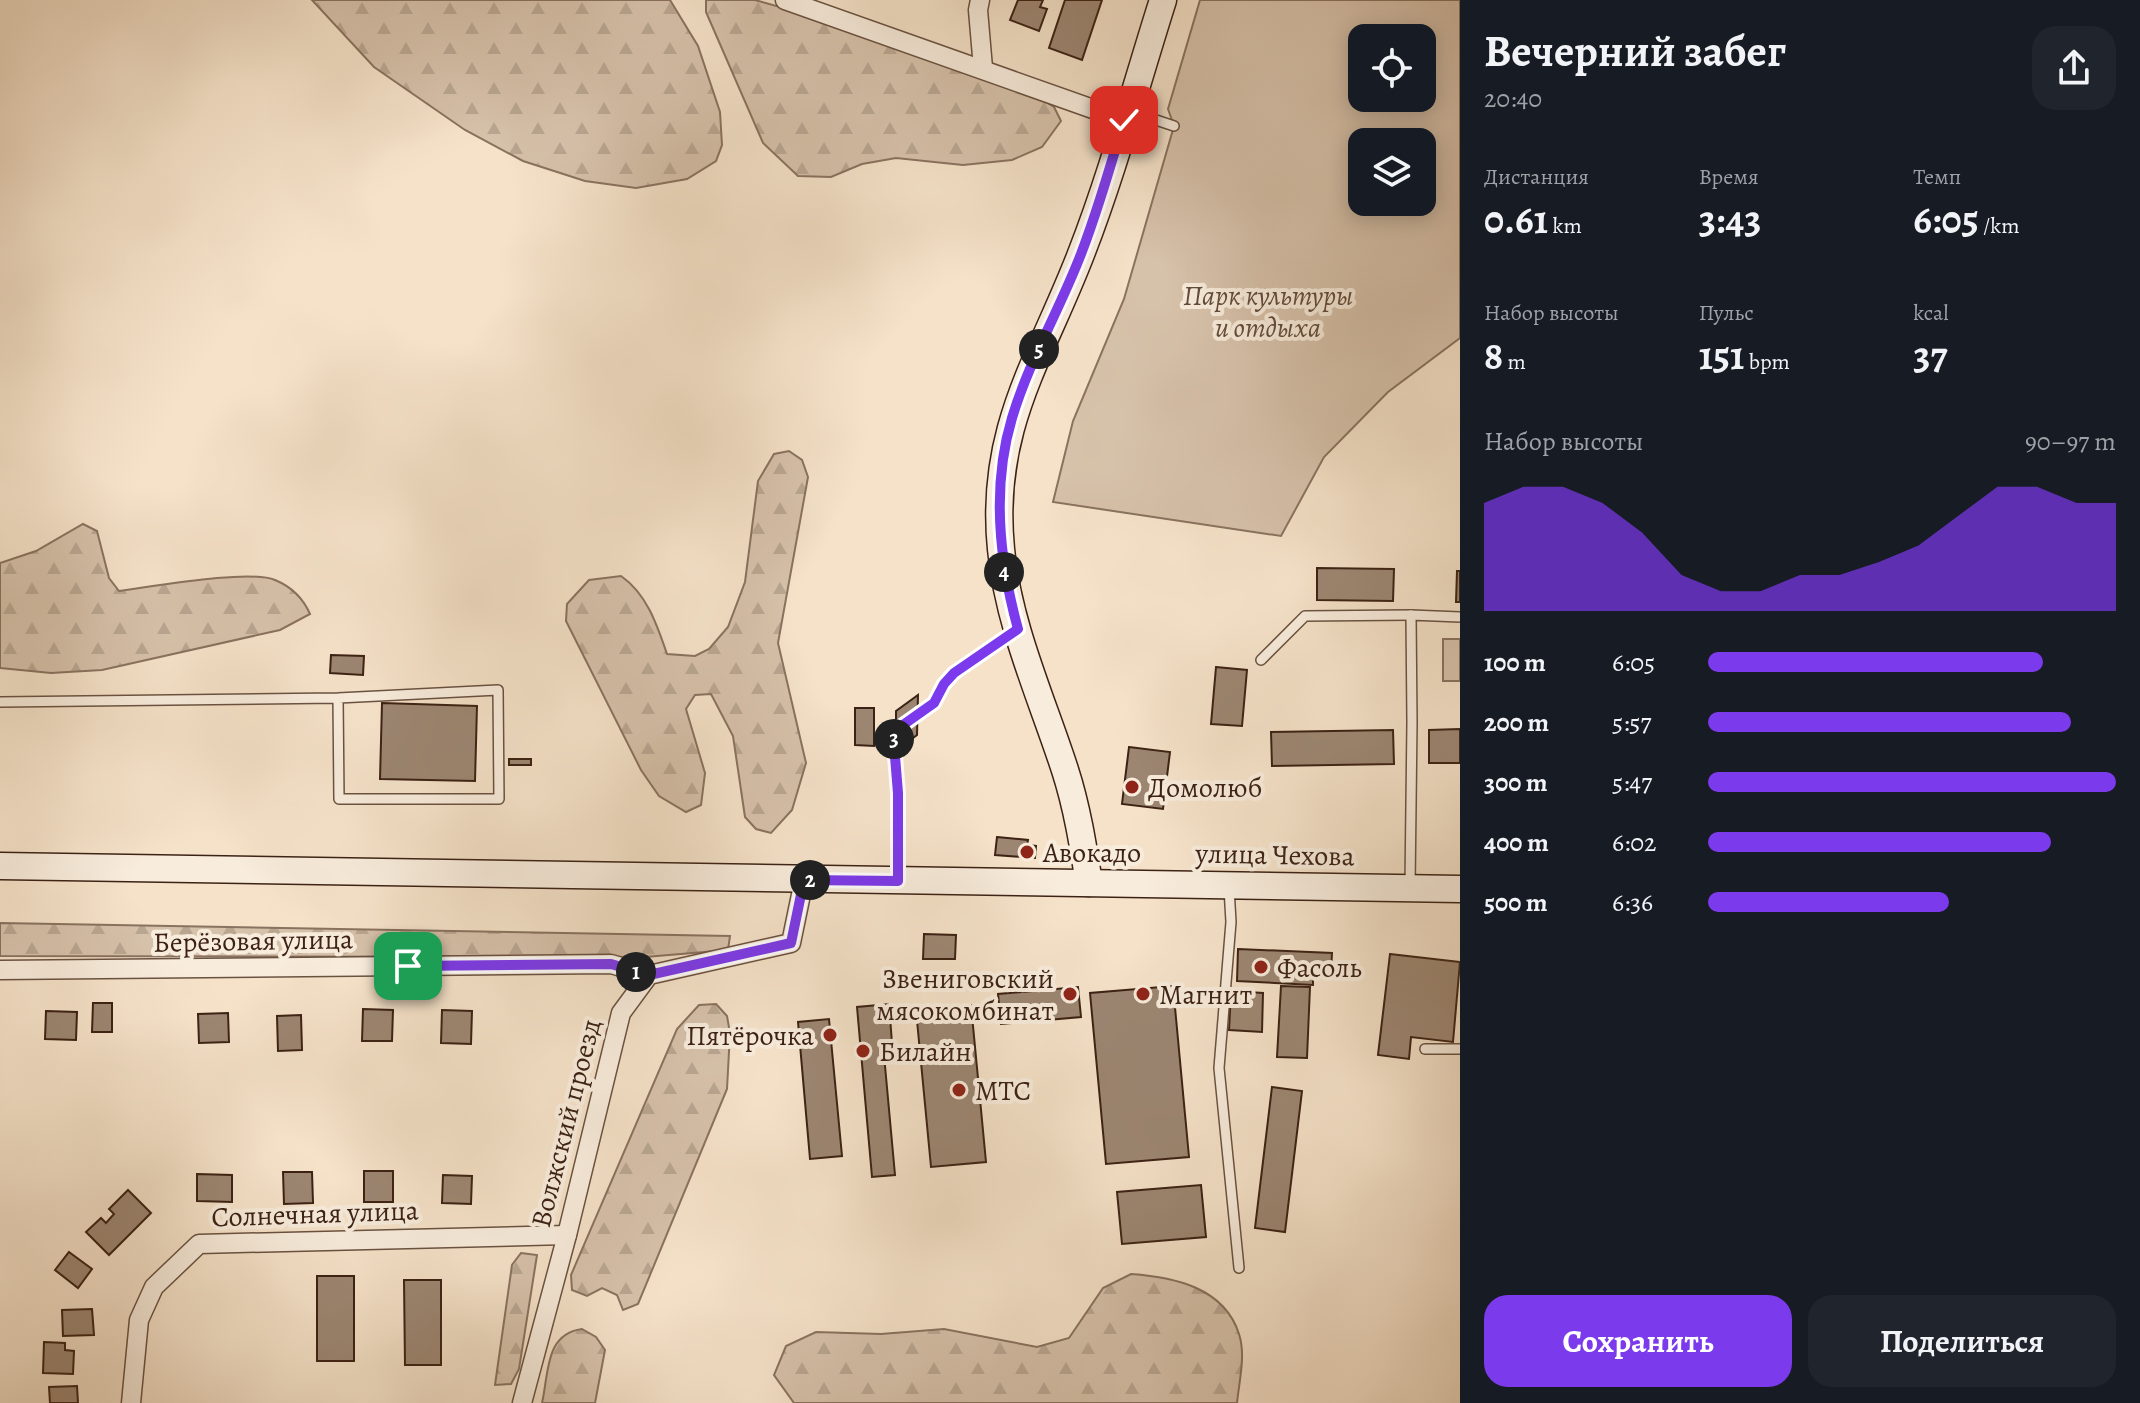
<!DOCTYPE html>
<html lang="ru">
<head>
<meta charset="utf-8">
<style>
	body { margin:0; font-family:Alegreya,serif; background:#20242c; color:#f1f3f6; height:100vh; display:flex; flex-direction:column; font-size:30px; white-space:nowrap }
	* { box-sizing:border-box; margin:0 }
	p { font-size:26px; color:#9ea1a6 }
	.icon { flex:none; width:44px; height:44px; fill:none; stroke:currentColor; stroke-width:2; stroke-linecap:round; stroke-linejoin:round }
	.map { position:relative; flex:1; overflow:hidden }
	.sheet { display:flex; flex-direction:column; background:#171b24; width:680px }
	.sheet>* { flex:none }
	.tools { position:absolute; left:1348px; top:24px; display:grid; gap:16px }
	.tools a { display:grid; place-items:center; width:88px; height:88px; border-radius:16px; background:#171b24; box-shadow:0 4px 20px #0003; font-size:40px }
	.pin { position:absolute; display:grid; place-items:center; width:68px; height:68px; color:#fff; margin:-34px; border-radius:16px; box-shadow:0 4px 12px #0006 }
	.km { position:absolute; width:40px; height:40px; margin:-20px; border-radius:50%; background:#222; color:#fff; font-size:22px; line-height:40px; text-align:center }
	.round { display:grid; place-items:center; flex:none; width:84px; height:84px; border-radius:24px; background:#20242c }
	.head { display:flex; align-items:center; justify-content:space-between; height:136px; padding:0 24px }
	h1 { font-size:44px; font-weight:700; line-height:60px }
	.metrics { display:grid; grid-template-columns:repeat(3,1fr); gap:12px; height:136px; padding:8px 24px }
	.metrics div { display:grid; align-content:center }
	.metrics b { font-size:40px; font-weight:700 }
	.metrics small { font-size:22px; font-weight:400 }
	.metrics p { font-size:22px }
	.chart { height:224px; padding:16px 24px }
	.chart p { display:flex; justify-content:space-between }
	.chart svg { width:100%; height:144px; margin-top:8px; fill:#7c3aed; opacity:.7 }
	.button { display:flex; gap:16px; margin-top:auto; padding:16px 24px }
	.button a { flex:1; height:92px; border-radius:24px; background:#7c3aed; color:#fff; font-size:32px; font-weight:700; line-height:92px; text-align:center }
	.button a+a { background:#20242c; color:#f1f3f6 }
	ul { padding:0 24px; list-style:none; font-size:26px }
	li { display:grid; grid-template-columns:128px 96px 1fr; align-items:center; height:60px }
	li i { height:20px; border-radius:10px; background:#7c3aed }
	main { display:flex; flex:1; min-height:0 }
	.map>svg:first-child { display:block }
	.green { fill:#d6c1aa; stroke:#89725f; stroke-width:2; fill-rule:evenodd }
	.forest { fill:url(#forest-firs); stroke:#89725f; stroke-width:2 }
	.building { fill:#9c8672; stroke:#3c2214; stroke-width:2 }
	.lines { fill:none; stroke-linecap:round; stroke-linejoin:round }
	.lane-casing { stroke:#6a5241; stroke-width:12 }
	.street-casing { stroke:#6a5241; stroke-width:21 }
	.secondary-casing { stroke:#3c2214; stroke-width:29 }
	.lane { stroke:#f8ecdc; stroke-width:9 }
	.street { stroke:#f8ecdc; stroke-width:18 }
	.secondary { stroke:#f8ecdc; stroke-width:26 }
	.route-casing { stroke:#fff; stroke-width:16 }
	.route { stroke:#7c3aed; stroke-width:10 }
	.poi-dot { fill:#8f2418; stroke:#f8ecdc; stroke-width:3 }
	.labels { text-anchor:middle; stroke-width:8; stroke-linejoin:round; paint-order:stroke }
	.park-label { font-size:28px; font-style:italic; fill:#624a3a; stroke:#f8ecdc }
	.poi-label { font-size:28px; fill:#3c2214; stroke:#f8ecdc; text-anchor:start }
	.street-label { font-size:28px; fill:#3c2214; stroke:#f8ecdc }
</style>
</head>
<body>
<main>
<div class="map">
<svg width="1460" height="1403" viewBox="0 0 1460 1403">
	<defs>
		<pattern id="forest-firs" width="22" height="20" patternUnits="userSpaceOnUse" patternTransform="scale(2)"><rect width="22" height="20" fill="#d6c1aa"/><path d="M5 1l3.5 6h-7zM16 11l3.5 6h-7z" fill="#b9a691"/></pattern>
	</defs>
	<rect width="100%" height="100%" fill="#f5e2c9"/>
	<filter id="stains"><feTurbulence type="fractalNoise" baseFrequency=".0025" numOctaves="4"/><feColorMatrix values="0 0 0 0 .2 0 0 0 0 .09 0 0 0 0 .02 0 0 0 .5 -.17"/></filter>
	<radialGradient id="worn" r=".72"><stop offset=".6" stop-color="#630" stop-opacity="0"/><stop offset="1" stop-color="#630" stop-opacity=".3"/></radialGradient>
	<g class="green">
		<path d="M1200,0H1460V338L1388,392L1324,457L1281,536L1053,502L1073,421L1124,299L1174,126L1168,109ZM1362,38H1422V98H1362ZM1362,142H1422V202H1362Z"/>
		<rect x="1443" y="639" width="17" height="42"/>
	</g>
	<g class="forest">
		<polygon points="312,0 670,0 698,46 720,112 722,145 716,161 687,179 636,188 585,181 523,161 465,130 374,67"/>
		<polygon points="706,0 755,0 870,32 1027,90 1054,107 1061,121 1042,147 1012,160 963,165 896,158 862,164 831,177 798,176 763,143 706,12"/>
		<path d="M789,451L802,460L808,477L778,643L806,763L792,810L771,833L756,829L745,817L733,736L711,694L695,695L686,709L705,773L701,805L686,812L659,796L641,770L566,621L567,604L589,580L621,576C647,594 657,625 667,654L695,656L709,649L728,627L745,582L758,481L774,454Z"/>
		<path d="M83,524L97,531L109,578L119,591C151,587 249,569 275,580C292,587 303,598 310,614L280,630L102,670L51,673L0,668V563L36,551Z"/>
		<polygon points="0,923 730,936 728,950 645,957 0,956"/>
		<polygon points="716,1004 727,1016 730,1033 727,1089 638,1304 623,1310 617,1295 602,1288 587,1296 572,1290 571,1275 677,1029 699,1005"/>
		<polygon points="521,1253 537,1255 519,1369 511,1384 495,1385 512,1265"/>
		<path d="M1131,1274C1173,1277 1224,1287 1239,1334C1246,1355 1239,1382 1237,1403H794L774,1375L786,1346L816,1332L881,1334L944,1329L1037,1347L1069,1338L1103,1288Z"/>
		<path d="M582,1329L596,1337L605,1350L595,1403H542C549,1372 545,1334 582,1329Z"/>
	</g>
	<g class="building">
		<polygon points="1018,0 1043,0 1040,7 1047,9 1039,31 1010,20"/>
		<polygon points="1065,0 1102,0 1082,60 1049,48"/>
		<polygon points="1317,568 1394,569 1393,601 1317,600"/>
		<polygon points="1457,571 1460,571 1460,602 1456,602"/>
		<polygon points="331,655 364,656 363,675 330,673"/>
		<polygon points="1216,667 1247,670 1242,726 1211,724"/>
		<polygon points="918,695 917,735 896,751 896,711"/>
		<polygon points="382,703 477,706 475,781 380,779"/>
		<polygon points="855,708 874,708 874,746 855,745"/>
		<polygon points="1460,729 1460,763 1429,763 1429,730"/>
		<polygon points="1393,730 1394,764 1272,766 1271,732"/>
		<polygon points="1129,747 1170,752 1163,809 1122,804"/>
		<rect x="509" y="759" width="22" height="6"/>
		<polygon points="997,837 1028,840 1027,845 1036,846 1035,858 995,855"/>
		<polygon points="924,934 956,935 955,959 923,959"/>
		<polygon points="1238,949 1332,953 1331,972 1313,971 1313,985 1237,981"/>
		<polygon points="1390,954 1460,962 1453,1042 1411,1037 1409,1059 1378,1055"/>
		<polygon points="1173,986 1189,1157 1106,1164 1090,993"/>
		<polygon points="1281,986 1310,987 1307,1058 1277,1057"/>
		<polygon points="1078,987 1081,1017 1001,1024 998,994"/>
		<polygon points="1231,991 1263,993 1262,1032 1229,1030"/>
		<polygon points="93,1003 112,1003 112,1032 92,1032"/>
		<polygon points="889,1004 892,1043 883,1044 895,1175 872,1177 857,1007"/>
		<polygon points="971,1005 986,1162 931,1167 916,1010"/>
		<polygon points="363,1009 393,1010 392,1041 362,1041"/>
		<polygon points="442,1010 472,1011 471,1044 441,1043"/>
		<polygon points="46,1011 77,1012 76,1040 45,1039"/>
		<polygon points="228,1013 229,1042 199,1043 198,1014"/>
		<polygon points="301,1015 302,1050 278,1051 277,1016"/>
		<polygon points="829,1019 842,1156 810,1159 798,1022"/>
		<polygon points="1272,1087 1302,1091 1285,1232 1255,1228"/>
		<rect x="364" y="1171" width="29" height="31"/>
		<polygon points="283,1172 312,1172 313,1203 284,1204"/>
		<polygon points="197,1174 232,1175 232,1202 197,1201"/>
		<polygon points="443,1175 472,1176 471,1204 442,1203"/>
		<polygon points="1201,1185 1206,1237 1122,1244 1117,1192"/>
		<polygon points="128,1190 151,1213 109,1255 86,1232 101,1218 106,1223 114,1214 109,1209"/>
		<polygon points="69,1252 92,1269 78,1288 55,1270"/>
		<rect x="317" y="1276" width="37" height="85"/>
		<polygon points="404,1280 441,1280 441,1365 405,1365"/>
		<polygon points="92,1309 94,1335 63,1336 62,1310"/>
		<polygon points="44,1342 65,1343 65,1350 74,1351 73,1374 43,1373"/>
		<polygon points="77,1386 78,1403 50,1403 49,1387"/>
	</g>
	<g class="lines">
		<g class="lane-casing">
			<g id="lane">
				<polyline points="1131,120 1150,118 1174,126"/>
				<polyline points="1261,660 1305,616 1411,615"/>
				<polyline points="0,702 338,698 498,690 499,799 339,799 338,698"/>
				<polyline points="898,877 898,793 893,732 934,703 944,684 954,673 1014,631"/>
				<polyline points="1410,886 1412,722 1411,615 1460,617"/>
				<polyline points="1229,888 1231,922 1219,1068 1239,1268"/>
				<polyline points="1425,1049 1460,1049"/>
			</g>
		</g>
		<g class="street-casing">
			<g id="street">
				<polyline points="785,0 1124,120"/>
				<polyline points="980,0 978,10 983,68"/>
				<polyline points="0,970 611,964 649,975"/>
				<polyline points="131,1403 139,1320 154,1287 199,1244 567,1235"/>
				<polyline points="522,1403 567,1235 621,1013 649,975 791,943 804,880"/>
			</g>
		</g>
		<g class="secondary-casing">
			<g id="secondary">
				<polyline points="0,866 1460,889"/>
				<path d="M1089,883C1083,845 1077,807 1065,770C1042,699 1008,625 1001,549C989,429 1040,360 1081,254C1113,172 1136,85 1163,0"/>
			</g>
		</g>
		<use href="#lane" class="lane"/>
		<use href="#street" class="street"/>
		<use href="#secondary" class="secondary"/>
	</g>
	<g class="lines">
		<g class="route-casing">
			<path id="route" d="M408,966L611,964L649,975L791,943L804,880L898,881V793L893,732L934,703L944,684L954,673L1018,629C999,560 991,488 1012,418C1029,361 1060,309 1081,254C1098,210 1111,165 1124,120"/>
		</g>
		<use href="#route" class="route"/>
	</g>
	<g class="poi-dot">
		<circle cx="1132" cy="787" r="8"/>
		<circle cx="1027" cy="852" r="8"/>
		<circle cx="1261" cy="967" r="8"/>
		<circle cx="1070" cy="994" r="8"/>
		<circle cx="1143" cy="994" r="8"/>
		<circle cx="830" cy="1035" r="8"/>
		<circle cx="863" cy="1051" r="8"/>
		<circle cx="959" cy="1090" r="8"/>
	</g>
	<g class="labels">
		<g class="park-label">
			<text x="1268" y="305">Парк культуры<tspan x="1268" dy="32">и отдыха</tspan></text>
		</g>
		<g class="poi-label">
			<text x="1148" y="797">Домолюб</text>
			<text x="1043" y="862">Авокадо</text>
			<text x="1277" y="977">Фасоль</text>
			<text x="1054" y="988" text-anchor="end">Звениговский<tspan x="1054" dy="32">мясокомбинат</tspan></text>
			<text x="1159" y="1004">Магнит</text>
			<text x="814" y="1045" text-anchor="end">Пятёрочка</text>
			<text x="879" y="1061">Билайн</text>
			<text x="975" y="1100">МТС</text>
		</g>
		<g class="street-label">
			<text transform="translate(1275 854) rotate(1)" y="10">улица Чехова</text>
			<text transform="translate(253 940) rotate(-1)" y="10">Берёзовая улица</text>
			<text transform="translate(565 1123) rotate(-76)" y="10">Волжский проезд</text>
			<text transform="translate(315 1213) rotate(-2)" y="10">Солнечная улица</text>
		</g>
	</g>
	<rect width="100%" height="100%" filter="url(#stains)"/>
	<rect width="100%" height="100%" fill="url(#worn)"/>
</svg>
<div class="tools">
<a><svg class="icon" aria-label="locate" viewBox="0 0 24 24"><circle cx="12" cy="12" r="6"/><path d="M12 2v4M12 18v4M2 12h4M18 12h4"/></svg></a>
<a><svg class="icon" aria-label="layers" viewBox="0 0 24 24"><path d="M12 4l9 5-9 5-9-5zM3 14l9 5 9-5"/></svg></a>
</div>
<div class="pin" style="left:408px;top:966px;background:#1e9e55"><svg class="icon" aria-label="arrive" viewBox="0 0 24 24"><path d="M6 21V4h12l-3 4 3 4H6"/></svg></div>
<div class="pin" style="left:1124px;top:120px;background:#d93025"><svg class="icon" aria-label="check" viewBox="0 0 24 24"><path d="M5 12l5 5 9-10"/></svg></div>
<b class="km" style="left:636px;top:972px">1</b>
<b class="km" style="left:810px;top:880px">2</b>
<b class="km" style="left:894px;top:739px">3</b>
<b class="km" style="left:1004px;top:572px">4</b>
<b class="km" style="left:1039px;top:349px">5</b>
</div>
<section class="sheet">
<div class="head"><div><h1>Вечерний забег</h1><p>20:40</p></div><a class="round"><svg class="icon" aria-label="share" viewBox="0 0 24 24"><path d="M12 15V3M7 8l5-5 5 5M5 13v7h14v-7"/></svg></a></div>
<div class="metrics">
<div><p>Дистанция</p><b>0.61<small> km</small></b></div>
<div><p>Время</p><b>3:43</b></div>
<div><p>Темп</p><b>6:05<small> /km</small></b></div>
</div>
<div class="metrics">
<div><p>Набор высоты</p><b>8<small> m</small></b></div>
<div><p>Пульс</p><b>151<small> bpm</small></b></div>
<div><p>kcal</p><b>37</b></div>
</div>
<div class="chart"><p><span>Набор высоты</span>90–97 m</p>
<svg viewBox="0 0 160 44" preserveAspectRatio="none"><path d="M0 44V11L10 6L20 6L30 11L40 20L50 33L60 38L70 38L80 33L90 33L100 29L110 24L120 15L130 6L140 6L150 11L160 11V44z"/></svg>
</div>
<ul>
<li><b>100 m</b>6:05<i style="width:82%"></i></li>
<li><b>200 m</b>5:57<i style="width:89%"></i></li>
<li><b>300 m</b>5:47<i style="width:100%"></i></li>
<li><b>400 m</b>6:02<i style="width:84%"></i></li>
<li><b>500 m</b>6:36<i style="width:59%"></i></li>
</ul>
<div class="button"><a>Сохранить</a><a>Поделиться</a></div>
</section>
</main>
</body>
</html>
